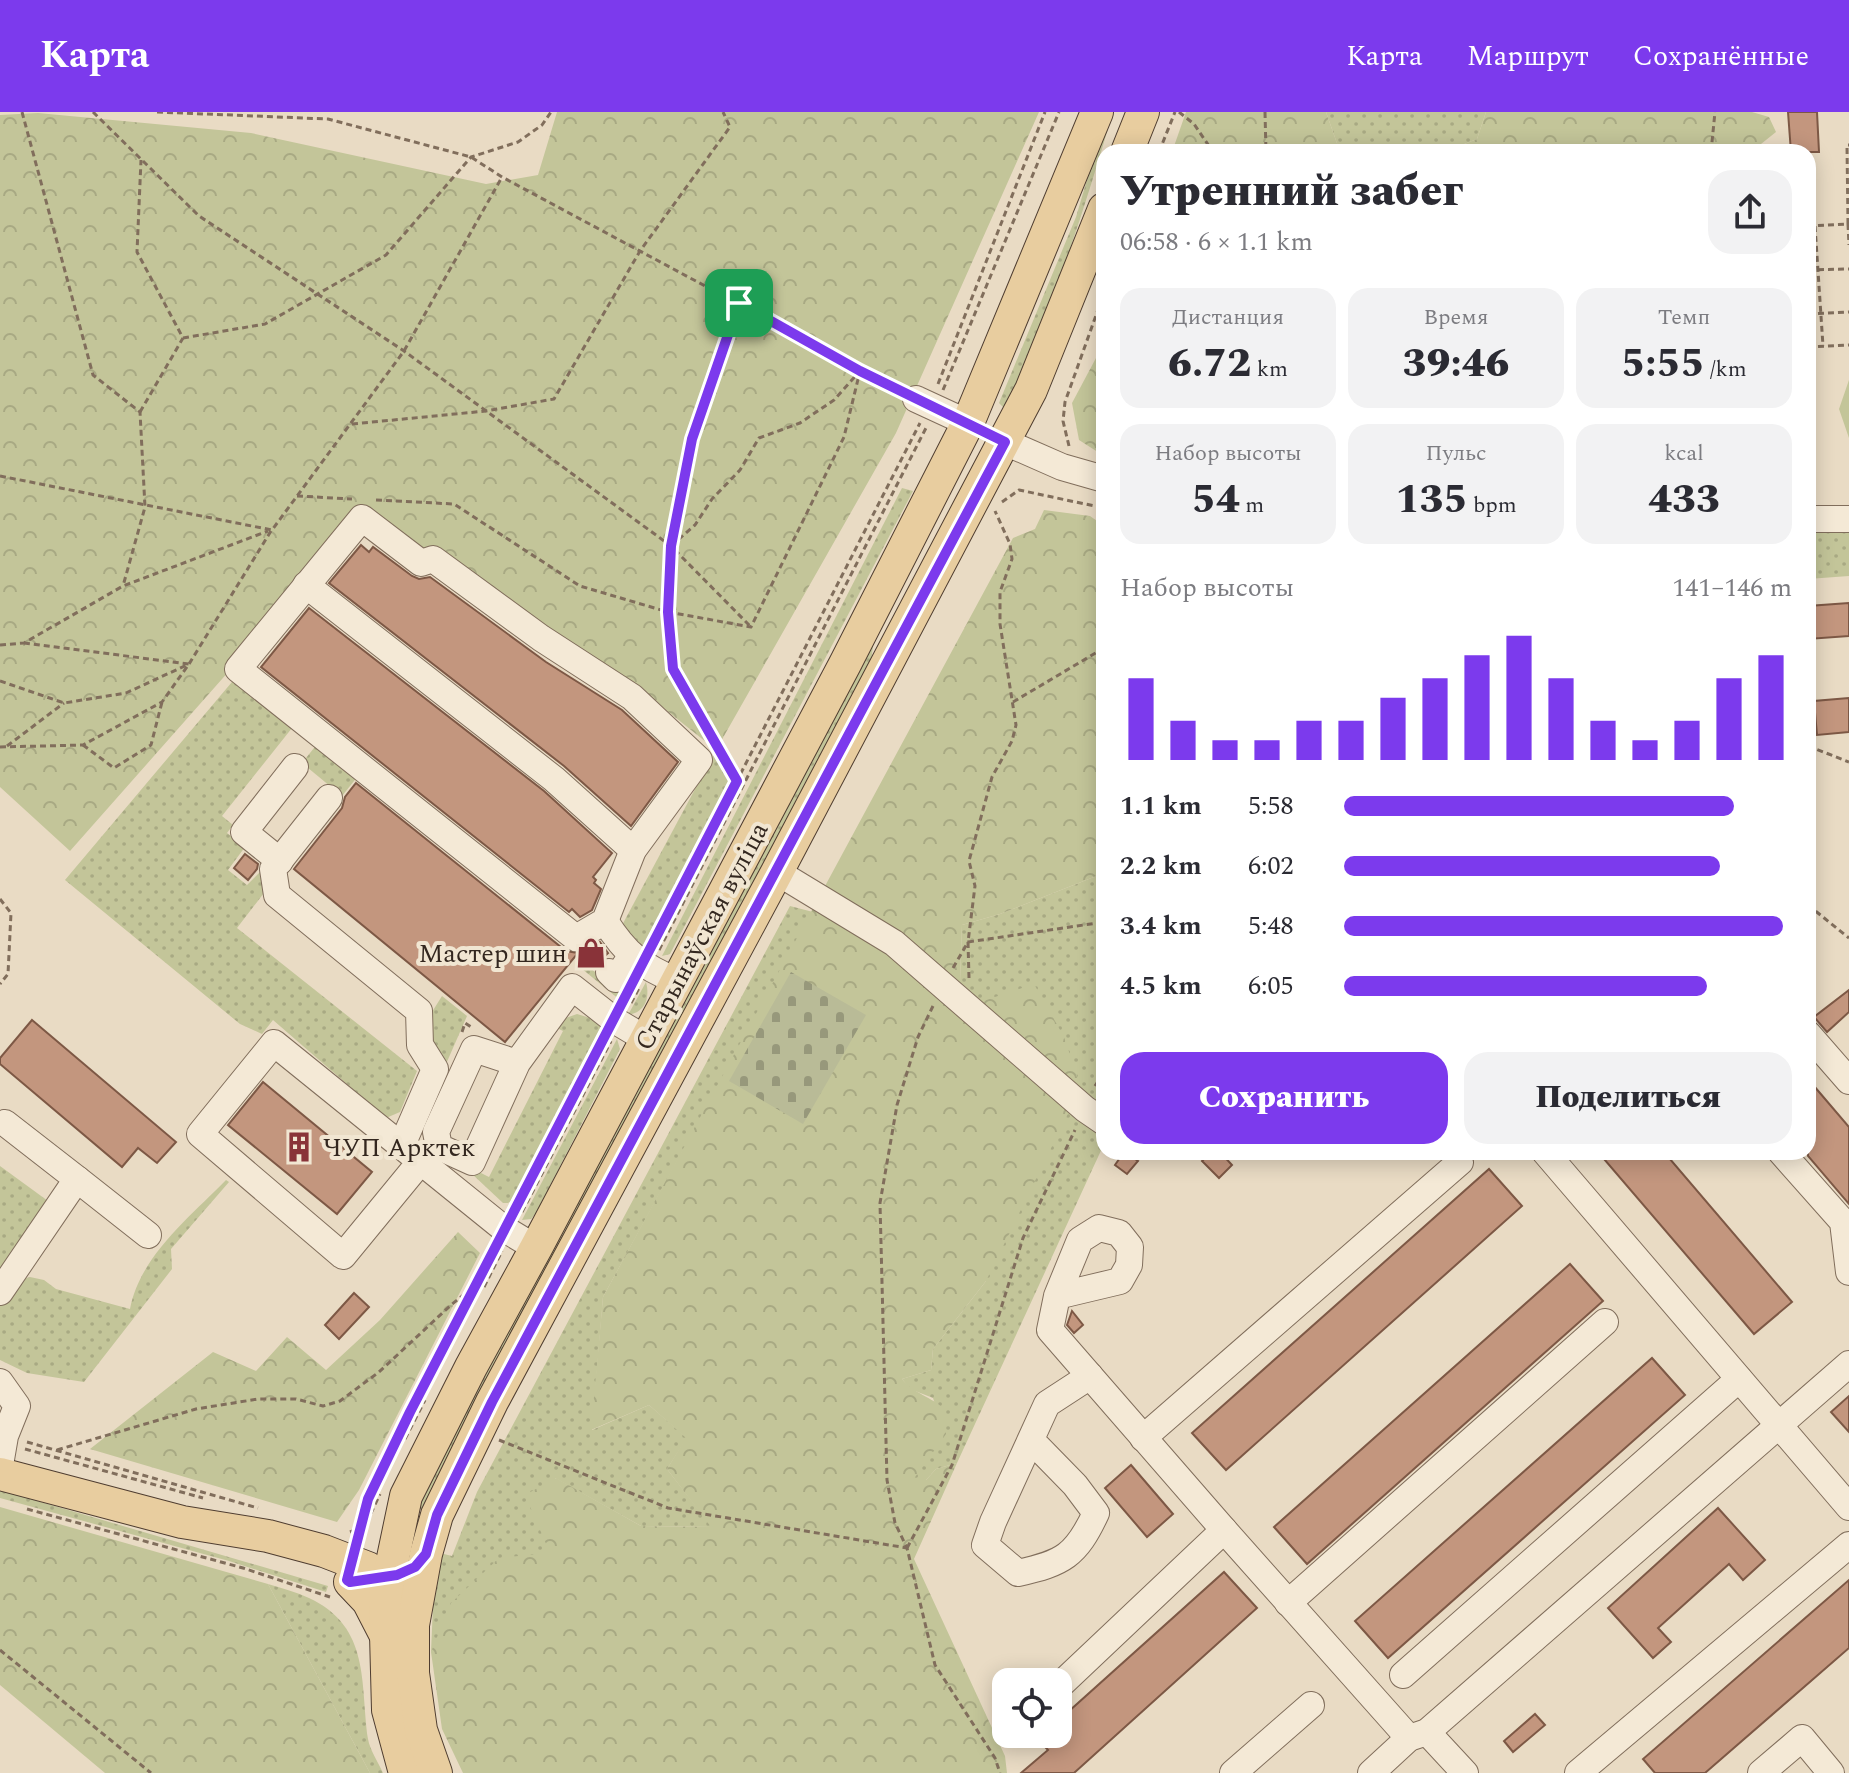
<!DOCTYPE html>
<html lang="ru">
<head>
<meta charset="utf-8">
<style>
	body { margin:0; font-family:Spectral,serif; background:#f2f2f3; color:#2b2b33; height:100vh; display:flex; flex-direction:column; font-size:30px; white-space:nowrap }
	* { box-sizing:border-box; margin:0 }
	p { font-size:26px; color:#7c7c81 }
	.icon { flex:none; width:44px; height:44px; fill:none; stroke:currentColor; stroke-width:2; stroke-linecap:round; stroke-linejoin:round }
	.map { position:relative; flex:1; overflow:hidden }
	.details { position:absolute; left:1096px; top:32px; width:720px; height:1016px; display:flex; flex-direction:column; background:#fff; border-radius:24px; box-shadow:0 4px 20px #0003 }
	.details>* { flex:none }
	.buttons { position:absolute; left:992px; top:1556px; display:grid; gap:16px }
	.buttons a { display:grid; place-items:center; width:80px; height:80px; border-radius:16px; background:#fff; box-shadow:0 4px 20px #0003; font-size:40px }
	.pin { position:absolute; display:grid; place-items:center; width:68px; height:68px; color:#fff; margin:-34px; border-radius:16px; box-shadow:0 4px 12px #0006 }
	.round { display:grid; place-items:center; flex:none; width:84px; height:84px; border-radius:24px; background:#f2f2f3 }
	.head { display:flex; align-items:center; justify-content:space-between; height:136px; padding:0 24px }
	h1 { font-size:44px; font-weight:800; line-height:60px }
	.metrics { display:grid; grid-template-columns:repeat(3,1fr); gap:12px; height:136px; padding:8px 24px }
	.metrics div { display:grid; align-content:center; border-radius:20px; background:#f2f2f3; text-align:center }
	.metrics b { font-size:40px; font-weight:800 }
	.metrics small { font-size:22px; font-weight:400 }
	.metrics p { font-size:22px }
	.chart { height:224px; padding:16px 24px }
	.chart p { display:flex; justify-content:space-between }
	.chart svg { width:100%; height:144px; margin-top:8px; stroke:#7c3aed; stroke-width:6 }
	.primary-button { display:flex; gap:16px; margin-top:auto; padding:16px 24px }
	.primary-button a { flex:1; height:92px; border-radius:24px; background:#7c3aed; color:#fff; font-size:32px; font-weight:800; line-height:92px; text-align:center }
	.primary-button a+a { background:#f2f2f3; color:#2b2b33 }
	ul { padding:0 24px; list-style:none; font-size:26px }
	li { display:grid; grid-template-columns:128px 96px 1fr; align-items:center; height:60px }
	li i { height:20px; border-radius:10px; background:#7c3aed }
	header { display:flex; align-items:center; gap:48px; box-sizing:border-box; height:112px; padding:0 40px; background:#7c3aed; color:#fff }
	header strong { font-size:38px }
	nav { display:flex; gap:44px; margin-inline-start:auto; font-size:28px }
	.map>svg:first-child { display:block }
	.grass { fill:url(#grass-dots) }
	.forest { fill:url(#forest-crowns) }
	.cemetery { fill:url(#cemetery-stones) }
	.pitch { fill:#c3c599 }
	.building { fill:#c3967e; stroke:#7d5845; stroke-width:2 }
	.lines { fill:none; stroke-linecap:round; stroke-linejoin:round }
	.minor-casing { stroke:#816e5c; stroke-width:28 }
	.major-casing { stroke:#4f3d30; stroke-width:34 }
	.path { stroke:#816e5c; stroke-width:3; stroke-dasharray:6 4; stroke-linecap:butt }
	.minor { stroke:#f4e9d6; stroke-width:26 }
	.major { stroke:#e8cd9f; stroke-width:32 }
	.route-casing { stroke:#fff; stroke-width:16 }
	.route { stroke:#7c3aed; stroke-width:10 }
	.labels { text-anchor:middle; stroke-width:8; stroke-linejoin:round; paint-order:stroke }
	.street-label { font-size:26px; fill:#33271f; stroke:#f1e6d2 }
	.poi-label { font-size:26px; fill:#33271f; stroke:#f1e6d2; text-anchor:end }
</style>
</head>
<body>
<header>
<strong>Карта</strong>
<nav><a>Карта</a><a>Маршрут</a><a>Сохранённые</a></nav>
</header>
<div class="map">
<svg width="1849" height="1661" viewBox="0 0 1849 1661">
	<defs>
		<pattern id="grass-dots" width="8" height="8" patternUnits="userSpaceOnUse" patternTransform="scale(2)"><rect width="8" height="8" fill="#c3c599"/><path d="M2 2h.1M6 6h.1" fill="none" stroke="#a8a983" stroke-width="1.8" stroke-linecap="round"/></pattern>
		<pattern id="forest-crowns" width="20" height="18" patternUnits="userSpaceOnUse" patternTransform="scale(2)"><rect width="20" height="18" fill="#c3c599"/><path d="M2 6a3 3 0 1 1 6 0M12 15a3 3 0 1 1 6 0" fill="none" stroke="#a8a983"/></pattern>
		<pattern id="cemetery-stones" width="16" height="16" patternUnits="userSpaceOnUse" patternTransform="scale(2)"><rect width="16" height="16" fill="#b9bb97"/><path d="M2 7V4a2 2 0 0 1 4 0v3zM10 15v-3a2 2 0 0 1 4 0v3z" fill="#97987b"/></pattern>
	</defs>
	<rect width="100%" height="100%" fill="#e9dbc4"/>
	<g class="grass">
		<path d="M1107,0H1113C1083,101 1052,202 1004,296L999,291L1076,105Z"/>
		<polygon points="1326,0 1486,0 1477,27 1444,40 1340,40"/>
		<polygon points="902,376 913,379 670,842 662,844"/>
		<polygon points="936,392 943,396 874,525 871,551 425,1399 417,1396"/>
		<polygon points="1808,420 1849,420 1849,464 1808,467"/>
		<polygon points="237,564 296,611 222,704 233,713 227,721 245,735 228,758 247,773 261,759 267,777 237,816 417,959 400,1000 386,1006 273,908 262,922 240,912 65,768"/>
		<polygon points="318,631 358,664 342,684 302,651"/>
		<polygon points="716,638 730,667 643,838 620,817"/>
		<polygon points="1104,761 1104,1032 957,1351 936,1357 926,1368 912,1368 945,1322 933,1286 910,1277 902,1267 931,1258 933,1237 986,1169 959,898 962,813 1000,802"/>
		<polygon points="790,794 813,800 603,1185 592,1318 649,1293 687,1326 667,1357 712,1415 641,1414 555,1366 551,1441 431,1540 434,1470 440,1441 452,1444 477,1380"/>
		<polygon points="580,847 618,880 632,855 636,860 620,888 576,852"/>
		<path d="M646,870C650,885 646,900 628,903Z"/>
		<polygon points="442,884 467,904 446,952 426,917 427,908"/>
		<polygon points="577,902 597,908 604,917 514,1087 508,1091 503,1091 471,1061 475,1058 489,1065 563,919 549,912"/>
		<polygon points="617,927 620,937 536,1101 531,1107 522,1108"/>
		<polygon points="0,1054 48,1089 0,1159"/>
		<path d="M226,1068L229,1070L171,1137L172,1157L84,1270L27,1261L0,1248V1192L20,1168L30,1165L44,1168L56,1177L130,1197C140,1144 190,1105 226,1068Z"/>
		<polygon points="0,1378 328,1474 326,1480 229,1449 0,1386"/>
		<path d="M268,1472C281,1476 296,1480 309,1486C371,1515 360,1571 368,1627C370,1638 378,1650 383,1661H370Z"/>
	</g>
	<g class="forest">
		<polygon points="557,0 1039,0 896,321 716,638 641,578 422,443 364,397 230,558 70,739 0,675 0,3 38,1 251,21 486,72 538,63"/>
		<polygon points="1186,0 1326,0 1340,40 1172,40"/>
		<polygon points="1486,0 1752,0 1769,5 1776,20 1751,40 1444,40 1477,27"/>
		<polygon points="1104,231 1104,344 1079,328 1072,291"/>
		<path d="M1044,398L1090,404L1104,414V761L1000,802L962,813L959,897L1034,872L1064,925L1081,975L986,1169L933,1237L931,1258L902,1267C914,1282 931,1284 945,1298L946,1322L913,1368H926L936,1357L957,1351L914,1447L1005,1644L1007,1661H463L442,1617L431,1540L451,1491L499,1446L550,1441L525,1383L556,1366L641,1414L711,1415L667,1357L686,1326L649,1293L591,1318L603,1185L1013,426L1035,417Z"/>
		<polygon points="458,1120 480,1141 359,1378 337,1410 90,1337 213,1240 256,1259 287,1225 326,1258 380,1208"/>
		<polygon points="0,1395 268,1472 370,1661 105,1661 0,1573"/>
	</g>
	<polygon class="cemetery" points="791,860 866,903 803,1012 729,969"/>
	<polygon class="pitch" points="1849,268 1849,326 1839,297"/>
	<g class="building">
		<polygon points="1788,0 1817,0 1819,40 1791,40"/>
		<polygon points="361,433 369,440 373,435 412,464 419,467 430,465 546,550 622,598 678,650 631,714 564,654 329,471"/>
		<polygon points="1849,491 1849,524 1808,527 1808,494"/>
		<polygon points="309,496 544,679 612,741 593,765 596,768 594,771 601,777 592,798 580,805 572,797 569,800 261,555"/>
		<polygon points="1849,586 1849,620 1817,623 1814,589"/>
		<polygon points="356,671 566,839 578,841 505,930 294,757 342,696 345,685"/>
		<polygon points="245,742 258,752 257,757 248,768 234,756"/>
		<polygon points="600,830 608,841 594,854 578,841"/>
		<polygon points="1849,878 1849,900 1827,920 1814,905"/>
		<polygon points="32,908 176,1030 157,1051 138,1036 122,1055 0,952 0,946"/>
		<polygon points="1808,967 1849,1015 1849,1092 1808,1044"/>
		<polygon points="263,970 372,1060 337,1102 228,1013"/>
		<polygon points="1124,1040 1138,1049 1127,1062 1115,1053"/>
		<polygon points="1211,1040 1220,1040 1232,1053 1219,1066 1202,1049"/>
		<polygon points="1598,1040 1664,1040 1792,1190 1754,1222"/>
		<polygon points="1489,1057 1522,1094 1226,1358 1192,1321"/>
		<polygon points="1570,1152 1603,1189 1307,1452 1274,1415"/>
		<polygon points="354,1181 369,1195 339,1227 325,1213"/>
		<polygon points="1072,1199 1083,1213 1074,1221 1067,1213"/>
		<polygon points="1652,1246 1685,1283 1388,1546 1355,1509"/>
		<polygon points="1849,1284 1849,1320 1831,1300"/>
		<polygon points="1131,1353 1173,1402 1147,1425 1105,1376"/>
		<polygon points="1718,1396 1765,1448 1743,1468 1729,1452 1658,1516 1671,1530 1653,1546 1608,1496"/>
		<polygon points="1224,1460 1257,1496 1074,1661 1021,1661 1048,1638 1033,1622 1058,1622 1058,1609"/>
		<polygon points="1849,1468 1849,1536 1705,1661 1655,1661 1643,1647"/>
		<polygon points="1535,1602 1545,1613 1513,1640 1504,1629"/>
	</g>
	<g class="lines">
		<g class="minor-casing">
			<g id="minor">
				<polyline points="916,287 968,311"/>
				<polyline points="1005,330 1062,355 1104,367"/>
				<polygon points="362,406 421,451 433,447 541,526 632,585 699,648 633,738 605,809 576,826 238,557"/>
				<polyline points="1808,407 1849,407"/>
				<polyline points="306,473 554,667 633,738"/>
				<polyline points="329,686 273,757 277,783 419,899 420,933 435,957 402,1033"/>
				<polyline points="280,749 244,720 295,655"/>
				<polyline points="777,760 894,831 1085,997 1104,1010"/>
				<path d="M605,809C626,842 641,854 677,869"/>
				<polyline points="609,860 616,867 632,843"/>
				<polyline points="1808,922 1849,969"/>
				<polyline points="517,951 474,937 436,1020 439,1035 472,1050 517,951 572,875 614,908 646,927"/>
				<polyline points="1545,1040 1849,1395"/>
				<polyline points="1781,1040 1843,1110 1849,1160"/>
				<polyline points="421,1049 343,1144 200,1022 274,931 503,1116 536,1136"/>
				<polyline points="77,1067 148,1123"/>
				<polyline points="0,1180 77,1067 5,1011"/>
				<polyline points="1057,1184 1120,1169 1129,1153 1130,1135 1119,1121 1099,1116 1080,1128 1057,1184 1050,1218 1224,1418 1409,1626"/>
				<polyline points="0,1270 17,1294 5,1324 0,1353"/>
				<polyline points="1143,1326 1460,1050"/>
				<path d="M1031,1328L1075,1373L1096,1401C1076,1444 1063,1451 1018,1461L985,1433L993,1410L1047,1292L1090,1264"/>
				<polyline points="1288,1491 1605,1210"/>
				<polyline points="1403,1563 1739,1267"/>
				<polyline points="1058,1575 1224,1418"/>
				<polyline points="1427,1620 1465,1661"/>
				<polyline points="1233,1661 1311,1593"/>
				<polyline points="1371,1661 1409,1626 1427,1620 1849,1252"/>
				<polyline points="1578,1661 1849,1433"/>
				<polyline points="1761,1661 1802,1626 1831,1661"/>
			</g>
		</g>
		<g class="major-casing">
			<g id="major">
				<polyline points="1127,40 1143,0"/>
				<polyline points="0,1362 182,1410 268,1424 324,1439 368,1456 395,1472 400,1479"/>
				<polyline points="350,1470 368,1489 384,1520"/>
				<polyline points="405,1661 388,1598 385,1484 406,1384 471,1255 536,1136 845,552 968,311 1097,0"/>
				<polyline points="436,1661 421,1618 413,1561 413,1513 426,1442 437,1403 492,1290 777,760 1031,278 1104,97"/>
			</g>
		</g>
		<g class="path">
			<polyline points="22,0 93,263 140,300 145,395 123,474"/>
			<polyline points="93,0 199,104 404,239 671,434 751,515"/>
			<polyline points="157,0 328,7 471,45 502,65 897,277"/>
			<polyline points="1179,0 1194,12 1213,40"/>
			<polyline points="1265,0 1266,40"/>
			<polyline points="1159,40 1175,0"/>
			<polyline points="1711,40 1715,0"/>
			<polyline points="1848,112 1847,33 1849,33"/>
			<polyline points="1808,114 1848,112 1849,133"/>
			<polyline points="1815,114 1823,234"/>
			<polyline points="1808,158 1849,157"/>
			<polyline points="1808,202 1849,200"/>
			<polyline points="183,226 265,212 386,143 471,45 518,30 542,13 551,0"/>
			<polyline points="1808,235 1849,233"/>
			<polyline points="938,272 1045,0"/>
			<polyline points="943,278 1059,0"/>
			<polyline points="140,300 183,226 137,140 141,48"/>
			<polyline points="352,312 486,299 554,287 640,139 730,15 723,0"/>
			<polyline points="1069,334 1063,309 1065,290 1104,181"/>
			<polyline points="0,364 272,418 404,239 502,65"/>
			<polyline points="297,384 352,387"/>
			<polyline points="376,388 454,392 580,474 668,500 751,515 844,325 860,259"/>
			<polyline points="1002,390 1019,378 1104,396"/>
			<polyline points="671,434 695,413 712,387 740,358 759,326 800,311 834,288 860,259"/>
			<polyline points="0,533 24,531 123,474 268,419"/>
			<polyline points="0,569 64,591 126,581 189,552 271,419"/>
			<polyline points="1013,590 1104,536"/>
			<polyline points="716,632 673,557 668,500 671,434 692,327 738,193"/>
			<polyline points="83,633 114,656 151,633 162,590"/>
			<polyline points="7,634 64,591"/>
			<polyline points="1808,634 1849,650"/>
			<polyline points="0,635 83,633 162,590 189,552 24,531"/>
			<polyline points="721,642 740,677"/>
			<polyline points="0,787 11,801 8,862 0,872"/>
			<polyline points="1808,793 1849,826"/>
			<polyline points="654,831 920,311"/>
			<polyline points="659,838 927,314"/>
			<polyline points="953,856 968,830 1104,810"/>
			<polyline points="969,866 968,830 975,774 969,749 992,665 1012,629 1016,613 1000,512 1000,480 1012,447 1010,432 995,399"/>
			<polyline points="631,891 639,876"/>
			<polyline points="933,894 918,925 897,993 880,1091 887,1368 895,1411 907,1436 935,1553 995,1646 1000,1661"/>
			<polyline points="462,920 465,911 471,915"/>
			<polyline points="1095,974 1104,960"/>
			<polyline points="515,1097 604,927"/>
			<polyline points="522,1100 611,929"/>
			<polyline points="484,1175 502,1139"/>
			<polyline points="405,1327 425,1288"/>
			<polyline points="499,1328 668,1396 907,1436"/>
			<polyline points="27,1330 258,1396"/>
			<polyline points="25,1337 203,1386"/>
			<polyline points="57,1338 196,1297 258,1287 296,1287 323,1294 340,1289 379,1260 451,1193 471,1177"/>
			<polyline points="27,1397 243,1456 330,1485"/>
			<polyline points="350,1420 365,1414 380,1382"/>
			<polyline points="358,1425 368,1387 495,1136"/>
			<polyline points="907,1436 952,1353 1023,1126 1075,1018"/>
			<polyline points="0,1538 151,1661"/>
		</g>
		<use href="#minor" class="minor"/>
		<use href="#major" class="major"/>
	</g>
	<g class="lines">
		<g class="route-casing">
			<polygon id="route" points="739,191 860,259 1005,330 492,1290 437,1403 426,1442 415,1455 397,1463 350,1470 347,1468 368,1387 410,1300 737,669 673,557 668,500 671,434 692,327"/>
		</g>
		<use href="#route" class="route"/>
	</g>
	<defs>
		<g id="shop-bare" transform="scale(2.4)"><path d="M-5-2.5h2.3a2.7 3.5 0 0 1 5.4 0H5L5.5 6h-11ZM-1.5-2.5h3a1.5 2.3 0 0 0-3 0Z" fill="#893339" stroke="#f1e6d2" stroke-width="2.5" paint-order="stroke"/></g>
		<g id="building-bare" transform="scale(2.4)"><path d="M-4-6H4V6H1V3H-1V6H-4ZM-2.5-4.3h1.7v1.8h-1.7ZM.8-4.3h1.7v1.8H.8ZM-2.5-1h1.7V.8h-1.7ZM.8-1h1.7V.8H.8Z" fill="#893339" stroke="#f1e6d2" stroke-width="2.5" paint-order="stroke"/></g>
	</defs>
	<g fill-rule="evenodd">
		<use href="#shop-bare" x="591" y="841"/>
		<use href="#building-bare" x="299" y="1035"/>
	</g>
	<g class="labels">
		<g class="street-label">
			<text transform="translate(701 824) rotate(-62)" y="9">Старынаўская вуліца</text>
		</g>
		<g class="poi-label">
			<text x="567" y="850">Мастер шин</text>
			<text x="323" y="1044" text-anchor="start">ЧУП Арктек</text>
		</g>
	</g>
</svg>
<div class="buttons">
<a><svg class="icon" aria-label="locate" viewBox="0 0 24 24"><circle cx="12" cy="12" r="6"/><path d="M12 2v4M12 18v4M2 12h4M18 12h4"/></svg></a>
</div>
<div class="pin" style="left:739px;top:191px;background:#1e9e55"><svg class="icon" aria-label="arrive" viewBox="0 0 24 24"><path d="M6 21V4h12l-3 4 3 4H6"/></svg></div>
<section class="details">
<div class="head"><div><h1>Утренний забег</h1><p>06:58 · 6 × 1.1 km</p></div><a class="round"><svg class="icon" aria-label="share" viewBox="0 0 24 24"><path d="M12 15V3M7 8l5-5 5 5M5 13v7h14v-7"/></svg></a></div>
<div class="metrics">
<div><p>Дистанция</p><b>6.72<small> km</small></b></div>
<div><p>Время</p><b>39:46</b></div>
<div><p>Темп</p><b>5:55<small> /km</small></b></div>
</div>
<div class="metrics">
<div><p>Набор высоты</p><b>54<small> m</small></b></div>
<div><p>Пульс</p><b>135<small> bpm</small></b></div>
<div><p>kcal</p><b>433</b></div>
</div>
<div class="chart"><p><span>Набор высоты</span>141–146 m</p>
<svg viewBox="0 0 160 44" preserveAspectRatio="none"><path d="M5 44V19M15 44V32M25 44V38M35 44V38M45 44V32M55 44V32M65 44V25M75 44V19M85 44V12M95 44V6M105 44V19M115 44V32M125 44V38M135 44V32M145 44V19M155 44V12"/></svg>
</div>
<ul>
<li><b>1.1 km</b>5:58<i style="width:87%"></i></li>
<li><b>2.2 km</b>6:02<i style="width:84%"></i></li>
<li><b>3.4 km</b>5:48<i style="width:98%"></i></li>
<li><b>4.5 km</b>6:05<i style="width:81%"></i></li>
</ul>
<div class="primary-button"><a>Сохранить</a><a>Поделиться</a></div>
</section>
</div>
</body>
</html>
